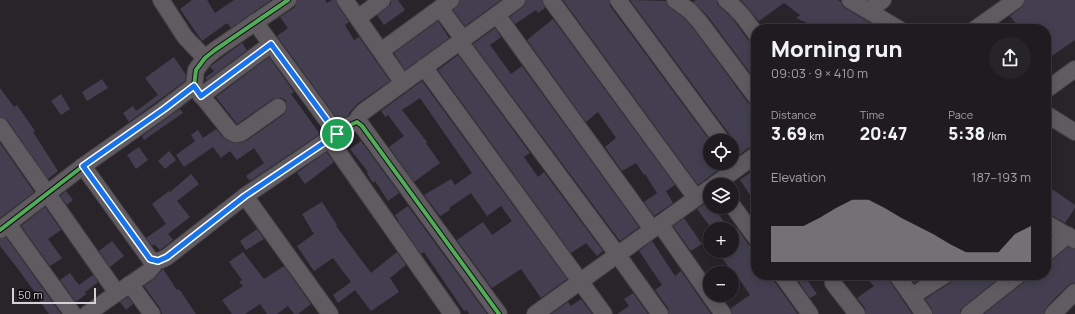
<!DOCTYPE html>
<html lang="en">
<head>
<meta charset="utf-8">
<style>
	body { margin:0; font-family:Manrope,sans-serif; background:#272429; color:#f1f3f6; height:100vh; display:flex; flex-direction:column; font-size:15px; white-space:nowrap }
	* { box-sizing:border-box; margin:0 }
	p { font-size:13px; color:#a1a1a5 }
	.icon { flex:none; width:22px; height:22px; fill:none; stroke:currentColor; stroke-width:2; stroke-linecap:round; stroke-linejoin:round }
	.map { position:relative; flex:1; overflow:hidden }
	.sheet { position:absolute; left:751px; top:24px; width:300px; height:256px; display:flex; flex-direction:column; background:#1f1b20; border-radius:16px; box-shadow:0 2px 10px #0003,0 0 0 1px #3c393e }
	.sheet>* { flex:none }
	.controls { position:absolute; left:703px; top:134px; display:grid; gap:8px }
	.controls a { display:grid; place-items:center; width:36px; height:36px; border-radius:50%; background:#1f1b20; box-shadow:0 2px 10px #0003,0 0 0 1px #3c393e; font-size:20px }
	.scale { position:absolute; left:12px; bottom:10px; width:84px; box-sizing:border-box; padding-left:4px; border:2px solid #d6d1d7; border-top:0; font-size:11px; line-height:14px; white-space:nowrap; color:#d6d1d7; -webkit-text-stroke:3px #100d11; paint-order:stroke }
	.pin { position:absolute; display:grid; place-items:center; width:34px; height:34px; color:#fff; margin:-17px; border:2px solid #fff; border-radius:50%; box-shadow:0 1px 4px #0007 }
	.round { display:grid; place-items:center; flex:none; width:42px; height:42px; border-radius:21px; background:#272429 }
	.overview { display:flex; align-items:center; justify-content:space-between; height:68px; padding:0 20px }
	h1 { font-size:22px; font-weight:800; line-height:30px }
	.stats { display:grid; grid-template-columns:repeat(3,1fr); gap:6px; height:68px; padding:4px 20px }
	.stats div { display:grid; align-content:center }
	.stats b { font-size:17px; font-weight:800 }
	.stats small { font-size:11px; font-weight:400 }
	.stats p { font-size:11px }
	.chart { height:112px; padding:8px 20px }
	.chart p { display:flex; justify-content:space-between }
	.chart svg { width:100%; height:72px; margin-top:4px; fill:#99949a; opacity:.7 }
	.map>svg:first-child { display:block }
	.building { fill:#433f50 }
	.lines { fill:none; stroke-linecap:round; stroke-linejoin:round }
	.minor-casing { stroke:#444145; stroke-width:18 }
	.minor { stroke:#5f5b60; stroke-width:16 }
	.cycleway-casing { stroke:#100d11; stroke-width:6 }
	.cycleway { stroke:#51ab58; stroke-width:4 }
	.route-casing { stroke:#fff; stroke-width:8 }
	.route { stroke:#1a73e8; stroke-width:5 }
</style>
</head>
<body>
<div class="map">
<svg width="1075" height="314" viewBox="0 0 1075 314">
	<rect width="100%" height="100%" fill="#29242a"/>
	<g class="building">
		<polygon points="192,0 207,0 215,13 234,0 271,0 231,28 227,23 202,41 180,9"/>
		<polygon points="297,0 325,0 327,3 332,0 336,0 337,5 349,22 345,25 354,40 359,37 390,81 357,104 349,113 349,115 339,121 277,36 288,28 280,17 294,8 296,4"/>
		<polygon points="391,0 398,0 405,10 384,25 377,15 388,7 391,4"/>
		<polygon points="460,0 501,0 465,26 453,10 459,4"/>
		<polygon points="526,0 542,0 545,8 538,13 536,10 515,24 510,17 523,7 525,4"/>
		<polygon points="563,0 609,0 610,6 710,141 710,163 728,163 698,185"/>
		<polygon points="630,0 666,1 667,4 669,7 684,18 692,27 748,103 752,106 756,106 756,146 750,147 732,160 732,141 730,135"/>
		<polygon points="696,0 717,0 717,4 720,7 732,18 748,40 752,42 756,43 756,81 707,15 693,2"/>
		<polygon points="741,0 838,0 841,2 842,5 845,8 880,29 821,29 796,18 800,15 784,3 759,21"/>
		<polygon points="1025,0 1075,0 1075,40 1046,60 1046,29 1020,29 1010,16 1022,7 1024,4"/>
		<polygon points="553,19 675,185 666,191 673,203 654,216 644,202 657,193 645,174 644,175 636,163 622,171 605,147 616,138 598,112 586,122 527,40"/>
		<polygon points="438,21 449,38 405,70 394,53"/>
		<polygon points="495,28 501,37 490,45 511,74 522,66 639,227 620,241 473,44"/>
		<polygon points="242,43 247,50 207,80 205,78 214,71 210,67 212,65"/>
		<polygon points="458,55 530,153 524,157 538,177 544,172 603,251 597,256 586,243 571,253 438,70"/>
		<polygon points="174,57 186,75 185,81 129,122 123,113 133,106 136,111 158,95 145,78"/>
		<polygon points="269,57 294,92 291,94 320,134 250,181 246,176 264,163 254,148 237,160 230,151 221,158 213,147 184,167 176,155 195,141 191,135 198,130 203,138 216,129 223,137 228,141 234,143 240,143 246,141 283,115 286,111 287,107 286,101 282,98 277,98 273,99 237,124 216,97"/>
		<polygon points="102,79 108,88 87,101 82,92"/>
		<polygon points="422,81 567,279 541,298 521,269 492,288 457,240 483,222 492,235 512,221 501,206 487,216 471,193 449,208 450,210 440,216 424,195 451,179 455,185 472,173 420,98 402,110 427,142 426,143 440,163 414,182 389,147 404,136 388,115 385,117 381,111"/>
		<polygon points="0,88 14,107 17,105 35,131 33,132 58,171 48,179 8,121 4,118 0,117"/>
		<polygon points="61,94 70,109 61,115 51,101"/>
		<polygon points="180,109 183,113 144,140 142,136"/>
		<polygon points="361,141 399,193 388,201 375,181 373,183 367,173 368,172 350,149"/>
		<polygon points="0,143 34,192 0,218"/>
		<polygon points="139,147 148,160 136,169 127,155"/>
		<polygon points="169,151 176,160 165,169 158,161"/>
		<polygon points="326,152 334,162 305,184 297,173"/>
		<polygon points="751,172 756,179 756,204 740,180"/>
		<polygon points="191,174 199,184 177,201 190,217 168,234 173,240 160,250 154,244 152,246 146,238 166,224 152,204 169,191 170,192"/>
		<polygon points="1046,185 1075,205 1075,208 1065,223 1051,215 1046,214"/>
		<polygon points="66,191 73,200 67,205 60,196"/>
		<polygon points="709,201 710,202 710,207 713,207 725,223 717,229 712,229 697,209"/>
		<polygon points="322,202 337,225 336,226 371,273 397,252 406,265 390,278 399,292 371,311 355,290 338,303 333,295 351,282 333,258 314,271 297,246 314,234 302,214"/>
		<polygon points="408,206 487,314 469,314 467,310 464,311 424,252 421,254 398,221 399,221 395,215"/>
		<polygon points="45,207 61,230 48,239 62,258 50,266 21,226"/>
		<polygon points="684,218 702,244 691,251 673,226"/>
		<polygon points="737,228 748,244 756,252 756,275 762,275 766,281 773,276 774,281 798,314 732,314 731,308 750,295 737,276 736,277 722,258 724,257 720,251 732,251 732,232"/>
		<polygon points="257,229 264,239 246,250 240,241"/>
		<polygon points="6,237 61,314 49,314 33,292 34,291 18,269 0,246 0,239"/>
		<polygon points="112,241 124,256 110,267 99,251"/>
		<polygon points="652,241 675,276 681,271 711,314 669,314 668,308 655,290 662,285 639,251"/>
		<polygon points="1068,247 1075,249 1075,283 1072,283 1069,285 1058,295 1046,308 1044,311 1044,314 984,314 1024,282 1027,279 1027,275 1046,275 1046,262 1052,260"/>
		<polygon points="243,252 264,279 284,266 311,304 298,314 294,314 288,306 277,314 267,314 260,304 245,314 232,314 222,300 243,286 239,282 242,280 229,262"/>
		<polygon points="163,269 177,290 179,289 196,314 162,314 160,308 144,286 153,280 162,270"/>
		<polygon points="70,273 79,285 93,275 98,282 85,292 86,294 76,302 60,280"/>
		<polygon points="794,275 804,275 817,294 810,298"/>
		<polygon points="874,275 888,275 889,280 912,314 866,314 865,308 857,298 874,286 868,280"/>
		<polygon points="909,275 927,275 914,283"/>
		<polygon points="954,275 1003,275 963,307 960,310 960,314 933,314 932,309 925,299 950,283 953,280"/>
		<polygon points="633,293 648,314 617,314 629,306 624,299"/>
		<polygon points="128,297 133,304 126,310 120,302"/>
		<polygon points="581,299 592,314 551,314 568,302 571,306"/>
	</g>
	<g class="lines">
		<g class="minor-casing">
			<g id="minor">
				<polyline points="161,0 185,37 205,58"/>
				<polyline points="345,0 403,83"/>
				<polyline points="551,0 696,198"/>
				<polyline points="618,0 722,141"/>
				<polyline points="675,0 690,11 699,21 756,97"/>
				<path d="M726,0C739,10 746,20 756,34"/>
				<polyline points="850,0 899,29"/>
				<polyline points="440,8 463,39"/>
				<polyline points="868,10 883,0"/>
				<polyline points="497,15 652,229"/>
				<polyline points="358,18 382,0"/>
				<polyline points="255,22 337,134"/>
				<polyline points="975,29 1016,0"/>
				<polyline points="460,42 609,243 660,314"/>
				<polyline points="381,51 451,0"/>
				<polyline points="424,67 604,314"/>
				<path d="M194,86L230,131C234,134 236,135 241,133L278,107"/>
				<polyline points="1046,90 1075,69"/>
				<polyline points="201,96 271,44"/>
				<polyline points="1046,114 1075,132"/>
				<polyline points="357,122 358,118 363,112 517,0"/>
				<polyline points="0,126 117,293"/>
				<polyline points="329,139 452,314"/>
				<path d="M83,166L150,259C157,262 160,261 167,257L245,196L350,125L357,122L362,126L499,314"/>
				<polyline points="714,185 756,155"/>
				<polyline points="245,196 330,314"/>
				<polyline points="732,205 756,238"/>
				<polyline points="1046,223 1075,240"/>
				<polyline points="8,224 73,314"/>
				<polyline points="660,224 723,314"/>
				<polyline points="0,230 83,166 164,109 194,86 196,70 205,58 215,50 288,0"/>
				<polyline points="1046,253 1068,235"/>
				<polyline points="782,275 810,314"/>
				<polyline points="897,275 924,314"/>
				<polyline points="833,283 857,314"/>
				<polyline points="130,284 152,314"/>
				<polyline points="912,296 945,275"/>
				<polyline points="87,314 117,293 148,272 153,266 154,261"/>
				<polyline points="535,314 710,188"/>
				<polyline points="969,314 1018,275"/>
				<polyline points="1053,314 1075,292"/>
			</g>
		</g>
		<use href="#minor" class="minor"/>
		<g class="cycleway-casing">
			<g id="cycleway">
				<path d="M83,166L150,259C157,262 160,261 167,257L245,196L350,125L357,122L362,126L499,314"/>
				<polyline points="0,230 83,166 164,109 194,86 196,70 205,58 215,50 288,0"/>
			</g>
		</g>
		<use href="#cycleway" class="cycleway"/>
	</g>
	<g class="lines">
		<g class="route-casing">
			<polygon id="route" points="271,44 337,134 245,196 167,257 158,261 150,259 83,166 164,109 194,86 201,96"/>
		</g>
		<use href="#route" class="route"/>
	</g>
</svg>
<div class="controls">
<a><svg class="icon" aria-label="locate" viewBox="0 0 24 24"><circle cx="12" cy="12" r="6"/><path d="M12 2v4M12 18v4M2 12h4M18 12h4"/></svg></a>
<a><svg class="icon" aria-label="layers" viewBox="0 0 24 24"><path d="M12 4l9 5-9 5-9-5zM3 14l9 5 9-5"/></svg></a>
<a>+</a>
<a>−</a>
</div>
<div class="scale">50 m</div>
<div class="pin" style="left:337px;top:134px;background:#1e9e55"><svg class="icon" aria-label="arrive" viewBox="0 0 24 24"><path d="M6 21V4h12l-3 4 3 4H6"/></svg></div>
<section class="sheet">
<div class="overview"><div><h1>Morning run</h1><p>09:03 · 9 × 410 m</p></div><a class="round"><svg class="icon" aria-label="share" viewBox="0 0 24 24"><path d="M12 15V3M7 8l5-5 5 5M5 13v7h14v-7"/></svg></a></div>
<div class="stats">
<div><p>Distance</p><b>3.69<small> km</small></b></div>
<div><p>Time</p><b>20:47</b></div>
<div><p>Pace</p><b>5:38<small> /km</small></b></div>
</div>
<div class="chart"><p><span>Elevation</span>187–193 m</p>
<svg viewBox="0 0 160 44" preserveAspectRatio="none"><path d="M0 44V22L10 22L20 22L30 17L40 11L50 6L60 6L70 11L80 17L90 22L100 27L110 33L120 38L130 38L140 38L150 27L160 22V44z"/></svg>
</div>
</section>
</div>
</body>
</html>
